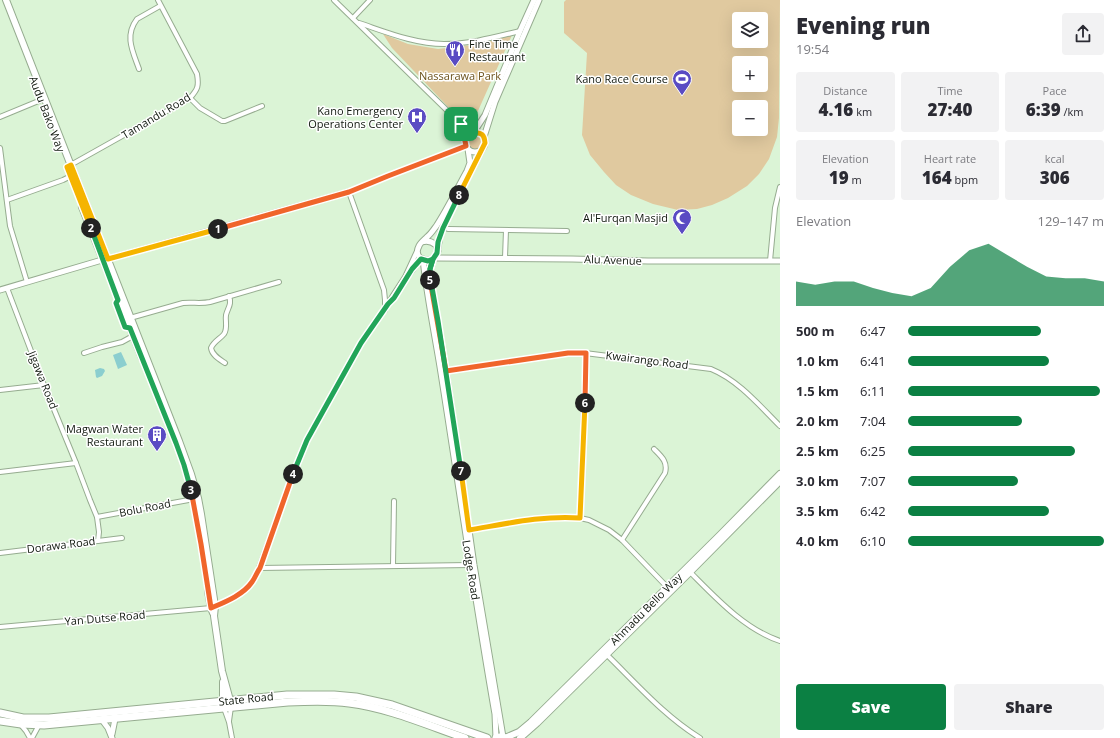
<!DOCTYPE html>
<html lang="en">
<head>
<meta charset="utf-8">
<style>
	body { margin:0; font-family:"Open Sans",sans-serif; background:#f2f2f3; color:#2b2b33; height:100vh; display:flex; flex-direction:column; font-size:15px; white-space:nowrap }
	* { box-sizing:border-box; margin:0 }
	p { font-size:13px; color:#7c7c81 }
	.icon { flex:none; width:22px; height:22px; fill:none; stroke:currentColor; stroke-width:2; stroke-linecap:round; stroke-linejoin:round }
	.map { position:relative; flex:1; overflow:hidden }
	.sheet { display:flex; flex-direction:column; background:#fff; width:340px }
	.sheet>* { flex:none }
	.buttons { position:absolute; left:732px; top:12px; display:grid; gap:8px }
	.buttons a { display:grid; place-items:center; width:36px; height:36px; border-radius:4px; background:#fff; box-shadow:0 4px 16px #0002; font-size:20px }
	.pin { position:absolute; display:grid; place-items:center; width:34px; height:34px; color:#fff; margin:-17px; border-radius:8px; box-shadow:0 2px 6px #0006 }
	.km { position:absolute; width:20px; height:20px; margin:-10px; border-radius:50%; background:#222; color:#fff; font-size:11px; line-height:20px; text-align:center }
	.round { display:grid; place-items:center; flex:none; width:42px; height:42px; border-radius:4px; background:#f2f2f3 }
	.summary { display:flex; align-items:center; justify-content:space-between; height:68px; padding:0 16px }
	h1 { font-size:22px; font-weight:800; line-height:30px }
	.figures { display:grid; grid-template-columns:repeat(3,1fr); gap:6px; height:68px; padding:4px 16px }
	.figures div { display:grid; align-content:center; border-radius:4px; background:#f2f2f3; text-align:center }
	.figures b { font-size:17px; font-weight:800 }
	.figures small { font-size:11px; font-weight:400 }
	.figures p { font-size:11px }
	.chart { height:112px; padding:8px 16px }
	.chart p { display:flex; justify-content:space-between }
	.chart svg { width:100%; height:72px; margin-top:4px; fill:#0b8043; opacity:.7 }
	.action { display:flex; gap:8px; margin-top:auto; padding:8px 16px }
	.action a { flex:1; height:46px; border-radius:4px; background:#0b8043; color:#fff; font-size:16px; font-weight:800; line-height:46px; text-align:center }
	.action a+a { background:#f2f2f3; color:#2b2b33 }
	ul { padding:0 16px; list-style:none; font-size:13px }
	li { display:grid; grid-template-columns:64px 48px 1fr; align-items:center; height:30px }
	li i { height:10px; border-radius:5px; background:#0b8043 }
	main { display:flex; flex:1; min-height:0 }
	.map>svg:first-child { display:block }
	.green { fill:#e0c99f; fill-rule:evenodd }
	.water { fill:#8bcecf }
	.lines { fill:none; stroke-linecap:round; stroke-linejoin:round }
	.minor-casing { stroke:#96ac90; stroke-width:6 }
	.tertiary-casing { stroke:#96ac90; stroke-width:7 }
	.secondary-casing { stroke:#96ac90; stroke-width:8 }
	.primary-casing { stroke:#96ac90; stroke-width:9 }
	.minor { stroke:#fff; stroke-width:4 }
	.tertiary { stroke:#fff; stroke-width:5 }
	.secondary { stroke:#fff; stroke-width:6 }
	.primary { stroke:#fff; stroke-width:7 }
	.split-1-casing { stroke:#fff; stroke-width:8 }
	.split-2-casing { stroke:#fff; stroke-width:8 }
	.split-3-casing { stroke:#fff; stroke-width:8 }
	.split-4-casing { stroke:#fff; stroke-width:8 }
	.split-5-casing { stroke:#fff; stroke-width:8 }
	.split-6-casing { stroke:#fff; stroke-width:8 }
	.split-7-casing { stroke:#fff; stroke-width:8 }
	.split-8-casing { stroke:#fff; stroke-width:8 }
	.split-9-casing { stroke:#fff; stroke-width:8 }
	.split-1 { stroke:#f0652b; stroke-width:5 }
	.split-2 { stroke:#f5b400; stroke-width:5 }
	.split-3 { stroke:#22a559; stroke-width:5 }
	.split-4 { stroke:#f0652b; stroke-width:5 }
	.split-5 { stroke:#22a559; stroke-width:5 }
	.split-6 { stroke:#f0652b; stroke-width:5 }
	.split-7 { stroke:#f5b400; stroke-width:5 }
	.split-8 { stroke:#22a559; stroke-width:5 }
	.split-9 { stroke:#f5b400; stroke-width:5 }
	.labels { text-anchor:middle; stroke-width:3; stroke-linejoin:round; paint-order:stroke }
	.poi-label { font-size:11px; fill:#10180e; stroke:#fff; text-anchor:end }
	.park-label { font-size:11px; fill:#6d531d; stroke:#fff }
	.street-label { font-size:11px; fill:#10180e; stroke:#fff }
</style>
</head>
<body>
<main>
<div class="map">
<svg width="780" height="738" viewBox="0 0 780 738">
	<rect width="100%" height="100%" fill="#dbf4d6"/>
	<g class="green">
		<path d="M566,0H780L779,118L777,137L769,159L759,174L747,186L728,198L712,205L697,209L678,210L653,204L631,195L616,185L604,172L590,155L582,135L587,53L564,33V2ZM739,19H761V41H739ZM739,63H761V85H739ZM739,107H761V129H739Z"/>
		<polygon points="383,34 408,44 438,49 480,44 512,35 473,122 467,124 453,112 392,48"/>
		<circle cx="475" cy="142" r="8"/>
	</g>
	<g class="water">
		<polygon points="121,352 127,365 118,369 113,355"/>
		<polygon points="100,368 104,369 105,371 102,376 97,378 96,377 95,370"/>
	</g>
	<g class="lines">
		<g class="minor-casing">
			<g id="minor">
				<polyline points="334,0 461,124 466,138"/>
				<polyline points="353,18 370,0"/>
				<path d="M359,23C386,32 415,44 444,44C470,44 495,37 520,31"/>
				<path d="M139,69C133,52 124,36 137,19L160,6"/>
				<polyline points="190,98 200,108 222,121 225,121 262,106"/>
				<polyline points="0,117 41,100"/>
				<polyline points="461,124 472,132"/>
				<polyline points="0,148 10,226 27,282"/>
				<path d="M67,167L190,98C198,89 199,86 197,74L158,0"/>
				<polyline points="349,192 384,290 385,300 385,310"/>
				<polyline points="7,200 63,180 71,176"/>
				<polyline points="448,229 567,231"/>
				<polyline points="505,258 506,230"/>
				<polyline points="770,261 775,208 780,187"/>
				<polyline points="406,279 421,259"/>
				<polyline points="7,288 44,385 76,463 90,500 97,517 99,532 98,541"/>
				<polyline points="118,300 116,303 125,327 130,328"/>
				<path d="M130,318L183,303C192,302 201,304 210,302L279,282"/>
				<polyline points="84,353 102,347 122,342 133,336"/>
				<path d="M225,363C219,359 212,355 211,348C214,341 220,339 224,334C228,328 225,321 226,315C228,307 232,305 229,296"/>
				<path d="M446,371L568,353L577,352L711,369C738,380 759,405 780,426"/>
				<polyline points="0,390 44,385"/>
				<polyline points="0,472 76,463"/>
				<polyline points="97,517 194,499"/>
				<polyline points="580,518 586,353"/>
				<polyline points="469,530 523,521 557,517 580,518 589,520 609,530 622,540 669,589"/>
				<path d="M622,540L665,473C668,462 662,457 654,449"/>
				<polyline points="0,553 122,538"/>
				<polyline points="393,566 394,501"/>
				<polyline points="259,568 470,565"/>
				<path d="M689,571C715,597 744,629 780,641"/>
				<path d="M0,627L211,608C225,602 242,596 252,582C255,578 257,572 259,568L293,474L307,440L361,343L388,304L392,297L405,277L417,251"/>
				<path d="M605,653C636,683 663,715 700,738"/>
				<polyline points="224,708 229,722 232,738"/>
				<polyline points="229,721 231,707"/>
				<polyline points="21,725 26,731 30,738"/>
				<polyline points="32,738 39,725"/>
			</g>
		</g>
		<g class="tertiary-casing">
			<g id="tertiary">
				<polyline points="474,132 485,115 520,31 534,0"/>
				<circle cx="475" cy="142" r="10"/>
				<polyline points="484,137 495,102 539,0"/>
				<path d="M422,242C427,240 431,241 436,245L438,251L434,258C425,264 413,257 419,246C420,243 424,240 427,237C431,234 434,229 437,225C448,208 457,189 467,171L470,163L468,149"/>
				<polyline points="438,248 440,235 446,220 484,146"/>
				<polyline points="434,258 572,259 648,261 780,261"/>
				<polyline points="108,259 349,192 388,176 466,146"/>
				<path d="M423,259C427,297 435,335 441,373C459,487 475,600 495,714L496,738"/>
				<polyline points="433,259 430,269 431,282 446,371 474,565 503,737"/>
				<polyline points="0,290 102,260"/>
				<polyline points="102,720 108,728 112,738"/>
				<polyline points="112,734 115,719"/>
			</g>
		</g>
		<g class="secondary-casing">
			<g id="secondary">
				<polyline points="6,0 179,441 191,474 198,498 201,514 215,606 214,616 222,671 231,704"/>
				<polyline points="82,207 142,358"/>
				<polyline points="195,504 199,526"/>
				<polyline points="208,591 211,608 213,613"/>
				<polyline points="223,682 223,705"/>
				<polyline points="505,738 519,732 531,722 720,535 780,474"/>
				<polyline points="520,738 537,723 690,572 780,481"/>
			</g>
		</g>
		<g class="primary-casing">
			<g id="primary">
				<polyline points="0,713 23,718 49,718 287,695 334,695 356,697 392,705 487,738"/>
				<path d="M0,721L21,724L44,725L288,702C308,701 329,700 349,703C389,708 427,725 465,738"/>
				<polyline points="496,738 500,737 506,738"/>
			</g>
		</g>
		<use href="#minor" class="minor"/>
		<use href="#tertiary" class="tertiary"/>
		<use href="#secondary" class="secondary"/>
		<use href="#primary" class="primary"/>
	</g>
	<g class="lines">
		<g class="split-1-casing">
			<polyline id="split-1" points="218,229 349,192 388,176 466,146 465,141 466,138 461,124"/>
		</g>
		<g class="split-2-casing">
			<polyline id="split-2" points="91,228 67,167 71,165 108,259 218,229"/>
		</g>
		<g class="split-3-casing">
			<polyline id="split-3" points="91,228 118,300 116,303 125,327 130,328 176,443 184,465 191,490"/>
		</g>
		<g class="split-4-casing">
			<path id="split-4" d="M191,490L201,544L211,608C225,602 243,595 252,582C255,578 257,572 260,568L293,474"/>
		</g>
		<g class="split-5-casing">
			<polyline id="split-5" points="293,474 307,440 361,343 388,304 394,298 412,269 421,259 428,261 433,259 430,269 430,280"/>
		</g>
		<g class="split-6-casing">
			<polyline id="split-6" points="430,280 446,371 568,353 586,353 585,403"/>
		</g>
		<g class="split-7-casing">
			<path id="split-7" d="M461,471L469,530C505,524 544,515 580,518L585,403"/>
		</g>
		<g class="split-8-casing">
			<polyline id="split-8" points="459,195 443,228 438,242 437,253 433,259 430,269 431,282 438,321 461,471"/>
		</g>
		<g class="split-9-casing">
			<path id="split-9" d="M459,195L485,143C484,131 479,134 472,132C468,131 464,126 461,124"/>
		</g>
		<use href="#split-1" class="split-1"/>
		<use href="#split-2" class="split-2"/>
		<use href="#split-3" class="split-3"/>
		<use href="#split-4" class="split-4"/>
		<use href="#split-5" class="split-5"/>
		<use href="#split-6" class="split-6"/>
		<use href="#split-7" class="split-7"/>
		<use href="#split-8" class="split-8"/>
		<use href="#split-9" class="split-9"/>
	</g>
	<defs>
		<g id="restaurant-pin" transform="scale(1)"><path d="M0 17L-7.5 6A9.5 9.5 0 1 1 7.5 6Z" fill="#5a4bc3" stroke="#fff"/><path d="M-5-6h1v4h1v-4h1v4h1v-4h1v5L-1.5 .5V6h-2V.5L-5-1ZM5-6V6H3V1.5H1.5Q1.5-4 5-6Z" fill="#fff"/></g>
		<g id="stadium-pin" transform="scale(1)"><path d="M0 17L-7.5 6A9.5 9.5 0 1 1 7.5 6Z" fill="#5a4bc3" stroke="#fff"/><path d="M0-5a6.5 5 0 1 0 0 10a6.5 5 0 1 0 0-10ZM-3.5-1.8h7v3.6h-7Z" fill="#fff"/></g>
		<g id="hospital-pin" transform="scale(1)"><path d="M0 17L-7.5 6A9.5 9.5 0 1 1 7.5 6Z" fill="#5a4bc3" stroke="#fff"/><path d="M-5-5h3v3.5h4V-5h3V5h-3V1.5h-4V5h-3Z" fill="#fff"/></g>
		<g id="mosque-pin" transform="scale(1)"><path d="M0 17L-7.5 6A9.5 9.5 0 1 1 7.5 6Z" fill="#5a4bc3" stroke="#fff"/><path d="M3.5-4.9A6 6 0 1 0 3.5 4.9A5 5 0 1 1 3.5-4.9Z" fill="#fff"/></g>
		<g id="building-pin" transform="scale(1)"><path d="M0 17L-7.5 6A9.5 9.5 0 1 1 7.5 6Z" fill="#5a4bc3" stroke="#fff"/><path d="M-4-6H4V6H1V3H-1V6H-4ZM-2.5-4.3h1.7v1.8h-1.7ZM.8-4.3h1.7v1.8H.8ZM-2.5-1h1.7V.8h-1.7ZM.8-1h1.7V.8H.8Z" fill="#fff"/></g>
	</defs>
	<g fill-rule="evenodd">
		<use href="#restaurant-pin" x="455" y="50"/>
		<use href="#stadium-pin" x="682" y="79"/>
		<use href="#hospital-pin" x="417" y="117"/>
		<use href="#mosque-pin" x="682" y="218"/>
		<use href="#building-pin" x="157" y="435"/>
	</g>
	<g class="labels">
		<g class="poi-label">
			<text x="469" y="48" text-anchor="start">Fine Time<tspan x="469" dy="13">Restaurant</tspan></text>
			<text x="668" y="83">Kano Race Course</text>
			<text x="403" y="115">Kano Emergency<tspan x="403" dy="13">Operations Center</tspan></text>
			<text x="668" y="222">Al'Furqan Masjid</text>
			<text x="143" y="433">Magwan Water<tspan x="143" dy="13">Restaurant</tspan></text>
		</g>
		<g class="park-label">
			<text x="460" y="80">Nassarawa Park</text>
		</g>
		<g class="street-label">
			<text transform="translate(47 114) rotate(69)" y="4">Audu Bako Way</text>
			<text transform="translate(156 116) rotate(-31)" y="4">Tamandu Road</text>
			<text transform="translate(613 260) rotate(2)" y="4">Alu Avenue</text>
			<text transform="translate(647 360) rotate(7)" y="4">Kwairango Road</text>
			<text transform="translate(43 380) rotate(68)" y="4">Jigawa Road</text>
			<text transform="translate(145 508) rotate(-11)" y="4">Bolu Road</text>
			<text transform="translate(61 545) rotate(-7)" y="4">Dorawa Road</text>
			<text transform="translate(471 570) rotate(81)" y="4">Lodge Road</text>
			<text transform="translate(646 609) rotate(-45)" y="4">Ahmadu Bello Way</text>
			<text transform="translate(105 618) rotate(-5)" y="4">Yan Dutse Road</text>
			<text transform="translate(246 699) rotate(-6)" y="4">State Road</text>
		</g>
	</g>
</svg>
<div class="buttons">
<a><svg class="icon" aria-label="layers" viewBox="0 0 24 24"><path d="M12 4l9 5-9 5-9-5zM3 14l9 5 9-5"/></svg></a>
<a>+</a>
<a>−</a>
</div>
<div class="pin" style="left:461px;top:124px;background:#1e9e55"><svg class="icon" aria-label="arrive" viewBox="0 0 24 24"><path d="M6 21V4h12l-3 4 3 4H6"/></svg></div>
<b class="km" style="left:218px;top:229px">1</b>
<b class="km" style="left:91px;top:228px">2</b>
<b class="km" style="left:191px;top:490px">3</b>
<b class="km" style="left:293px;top:474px">4</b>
<b class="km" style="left:430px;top:280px">5</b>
<b class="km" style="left:585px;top:403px">6</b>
<b class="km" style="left:461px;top:471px">7</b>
<b class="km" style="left:459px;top:195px">8</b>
</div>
<section class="sheet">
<div class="summary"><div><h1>Evening run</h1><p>19:54</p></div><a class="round"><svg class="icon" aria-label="share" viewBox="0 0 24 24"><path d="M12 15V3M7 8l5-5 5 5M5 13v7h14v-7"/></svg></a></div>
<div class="figures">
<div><p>Distance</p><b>4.16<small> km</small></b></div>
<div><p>Time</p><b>27:40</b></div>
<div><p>Pace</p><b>6:39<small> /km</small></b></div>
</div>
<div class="figures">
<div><p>Elevation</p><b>19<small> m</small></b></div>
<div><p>Heart rate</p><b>164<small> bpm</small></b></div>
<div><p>kcal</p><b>306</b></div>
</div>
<div class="chart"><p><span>Elevation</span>129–147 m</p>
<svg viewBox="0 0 160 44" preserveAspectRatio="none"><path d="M0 44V29L10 31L20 29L30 29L40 33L50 36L60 38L70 33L80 20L90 10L100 6L110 13L120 20L130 26L140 27L150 27L160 29V44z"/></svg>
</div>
<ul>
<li><b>500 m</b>6:47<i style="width:68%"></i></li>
<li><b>1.0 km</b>6:41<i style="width:72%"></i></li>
<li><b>1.5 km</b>6:11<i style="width:98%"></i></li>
<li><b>2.0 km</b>7:04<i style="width:58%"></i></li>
<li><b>2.5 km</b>6:25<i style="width:85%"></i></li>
<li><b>3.0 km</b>7:07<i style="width:56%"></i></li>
<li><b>3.5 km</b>6:42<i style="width:72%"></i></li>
<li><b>4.0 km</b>6:10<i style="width:100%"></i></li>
</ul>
<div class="action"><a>Save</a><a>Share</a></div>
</section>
</main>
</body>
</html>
